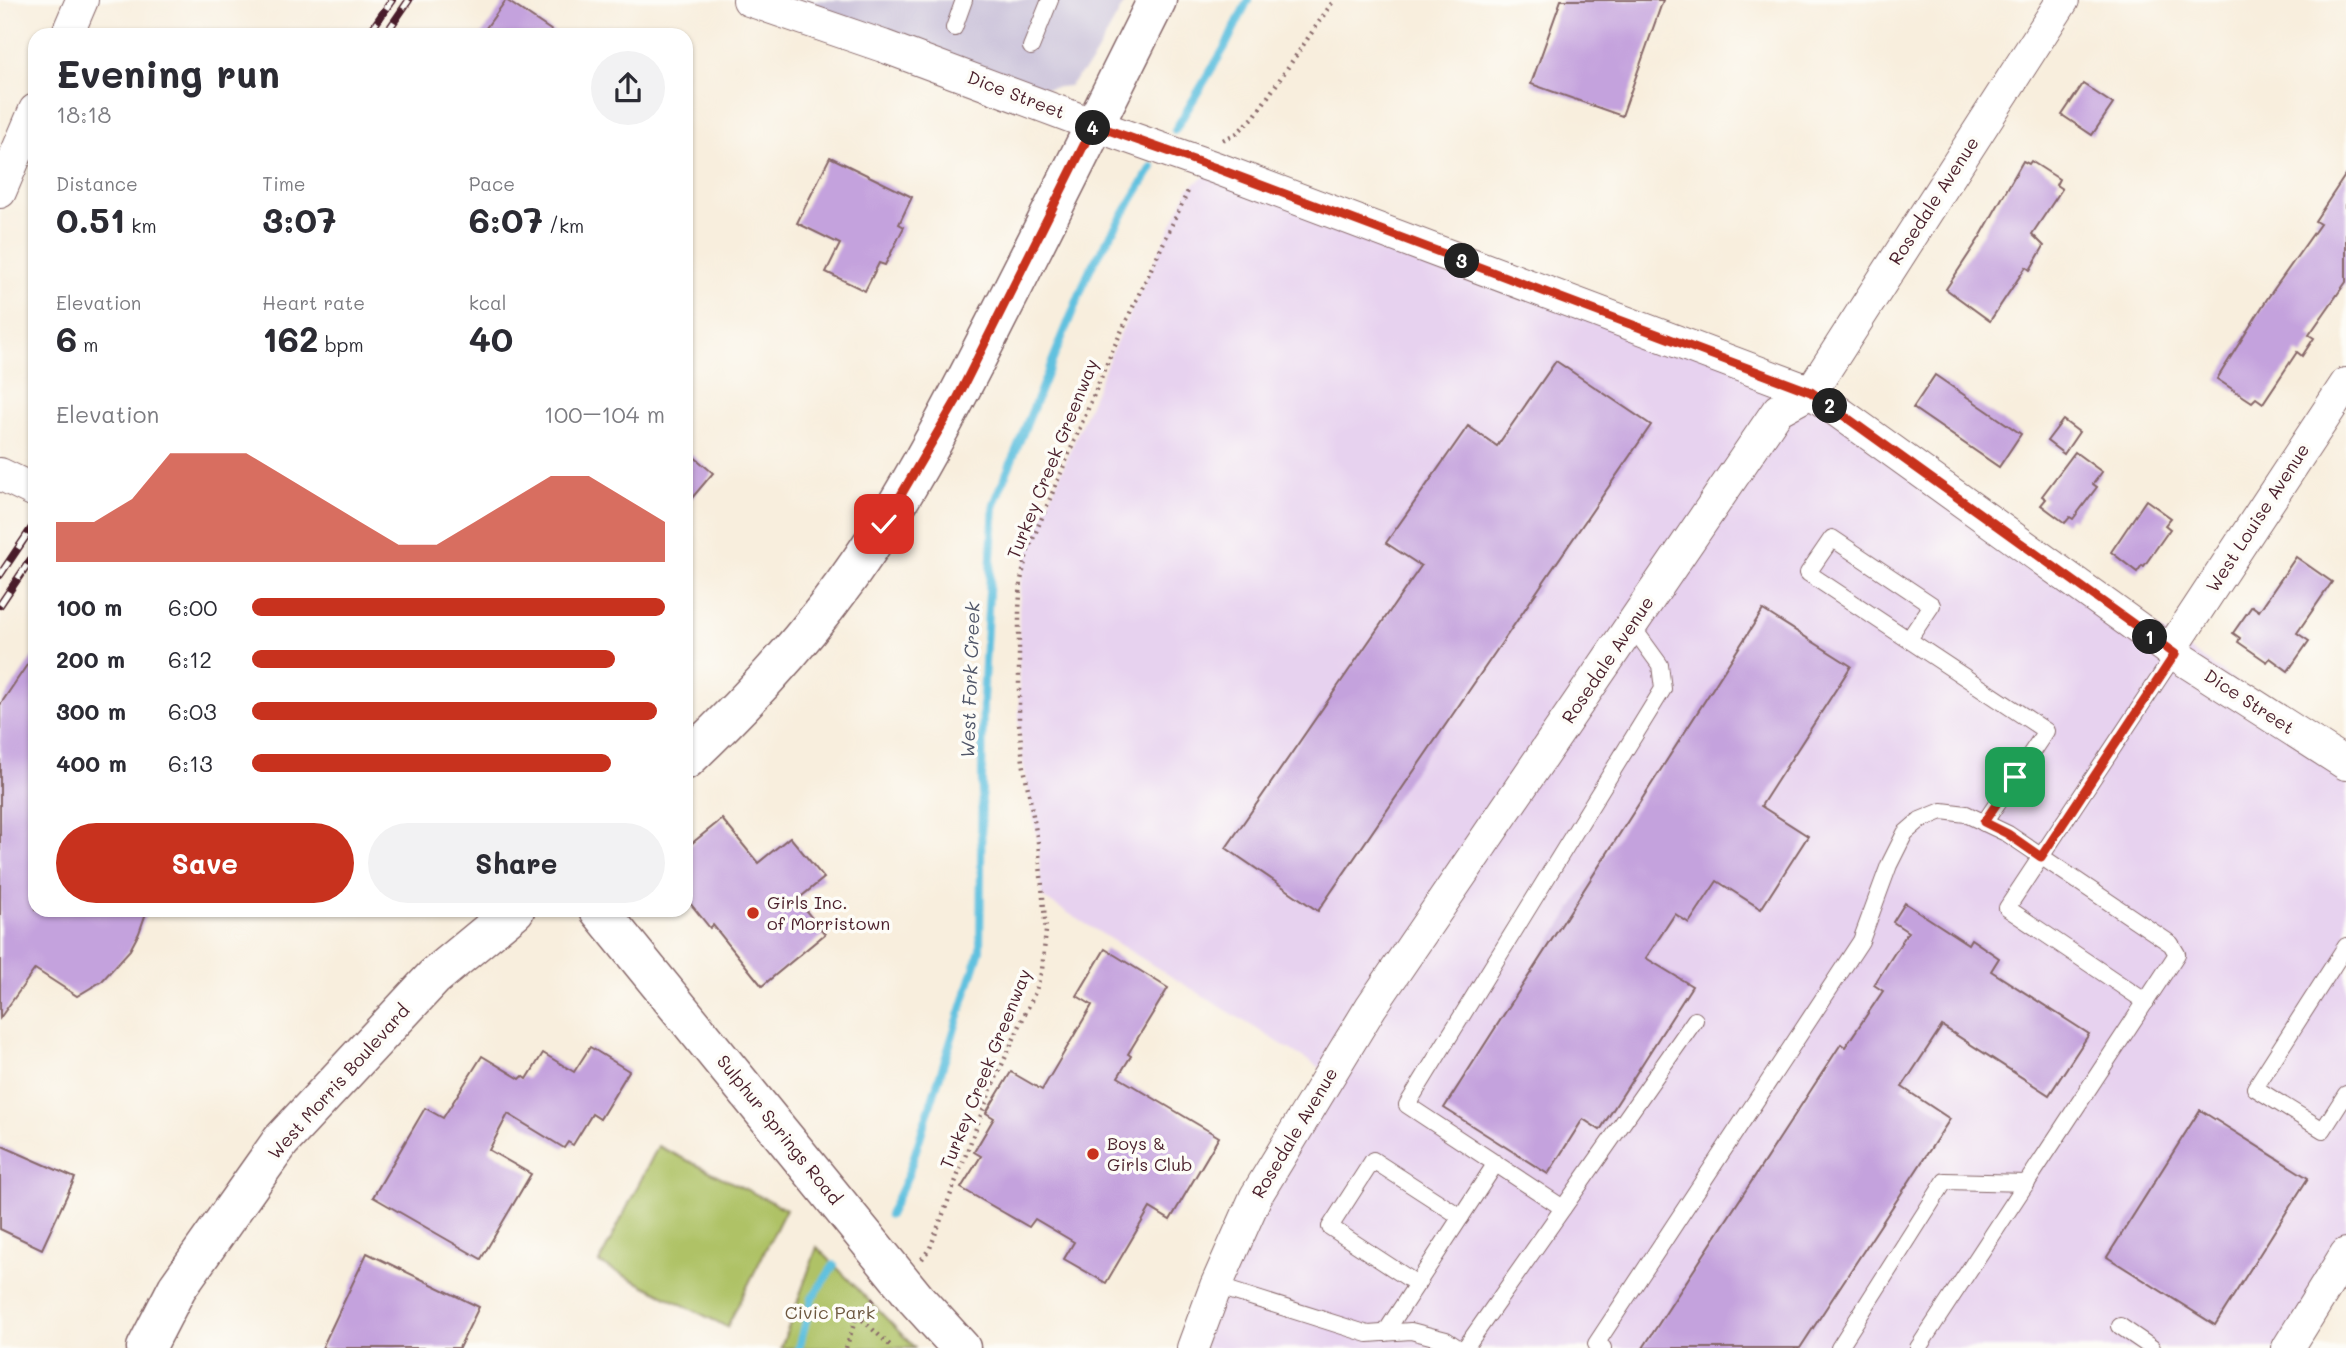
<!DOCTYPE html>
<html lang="en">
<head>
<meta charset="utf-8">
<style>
	body { margin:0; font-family:Mali,sans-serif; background:#f2f2f3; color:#2b2b33; height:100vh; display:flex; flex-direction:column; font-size:26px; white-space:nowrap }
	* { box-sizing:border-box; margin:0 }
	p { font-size:23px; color:#7c7c81 }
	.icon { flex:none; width:38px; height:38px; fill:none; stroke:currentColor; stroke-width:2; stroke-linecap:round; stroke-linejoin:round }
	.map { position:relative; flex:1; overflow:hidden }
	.drawer { position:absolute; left:28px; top:28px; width:665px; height:889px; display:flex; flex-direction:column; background:#fff; border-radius:21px; box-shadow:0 2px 5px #0004 }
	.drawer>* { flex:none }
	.pin { position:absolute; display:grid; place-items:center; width:60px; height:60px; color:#fff; margin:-30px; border-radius:14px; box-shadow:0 4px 10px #0006 }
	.km { position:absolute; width:35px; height:35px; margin:-18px; border-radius:50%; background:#222; color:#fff; font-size:19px; line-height:35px; text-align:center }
	.round { display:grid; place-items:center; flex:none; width:74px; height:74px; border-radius:37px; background:#f2f2f3 }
	.summary { display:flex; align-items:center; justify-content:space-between; height:119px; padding:0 28px }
	h1 { font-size:38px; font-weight:700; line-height:52px }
	.metrics { display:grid; grid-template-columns:repeat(3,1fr); gap:10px; height:119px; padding:7px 28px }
	.metrics div { display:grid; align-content:center }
	.metrics b { font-size:35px; font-weight:700 }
	.metrics small { font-size:19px; font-weight:400 }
	.metrics p { font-size:19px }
	.chart { height:196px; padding:14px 28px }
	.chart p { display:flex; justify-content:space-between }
	.chart svg { width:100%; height:126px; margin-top:7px; fill:#c8321e; opacity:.7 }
	.cta { display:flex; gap:14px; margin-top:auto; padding:14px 28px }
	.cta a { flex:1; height:80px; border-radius:42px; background:#c8321e; color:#fff; font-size:28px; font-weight:700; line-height:80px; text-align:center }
	.cta a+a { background:#f2f2f3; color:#2b2b33 }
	ul { padding:0 28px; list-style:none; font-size:23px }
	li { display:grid; grid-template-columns:112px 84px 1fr; align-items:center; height:52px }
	li i { height:18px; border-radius:9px; background:#c8321e }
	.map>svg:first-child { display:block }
	.built { fill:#e7d2ef }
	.industrial { fill:#c8bfd8 }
	.green { fill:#afc266; stroke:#7c7048; stroke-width:2 }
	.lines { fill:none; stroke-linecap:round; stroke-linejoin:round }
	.stream { stroke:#61c1df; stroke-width:8 }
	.building { fill:#c4a2dd }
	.lane-casing { stroke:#876769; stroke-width:18 }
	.street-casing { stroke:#876769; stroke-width:34 }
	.secondary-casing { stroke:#876769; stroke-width:41 }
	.primary-casing { stroke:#876769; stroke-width:41 }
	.path { stroke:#876769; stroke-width:4.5; stroke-dasharray:2 5; stroke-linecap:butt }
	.lane { stroke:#fff; stroke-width:16 }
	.street { stroke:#fff; stroke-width:32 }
	.secondary { stroke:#fff; stroke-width:38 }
	.primary { stroke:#fff; stroke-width:38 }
	.rail-casing { stroke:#4a1f2b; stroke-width:8 }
	.rail { stroke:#fdfcf7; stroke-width:5; stroke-dasharray:16; stroke-linecap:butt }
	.route-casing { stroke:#fff; stroke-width:14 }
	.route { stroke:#c8321e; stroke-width:9 }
	.poi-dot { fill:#c8321e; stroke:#fdfcf7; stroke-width:2.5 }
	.labels { text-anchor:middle; stroke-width:7; stroke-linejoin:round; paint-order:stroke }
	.street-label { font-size:18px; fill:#4a1f2b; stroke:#fdfcf7 }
	.poi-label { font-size:18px; fill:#4a1f2b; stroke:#fdfcf7; text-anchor:start }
	.park-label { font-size:18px; fill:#6d5840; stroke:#fdfcf7 }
	.water-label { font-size:19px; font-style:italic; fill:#52586a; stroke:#fdfcf7 }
</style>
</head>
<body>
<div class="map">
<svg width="2346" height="1348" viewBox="0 0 2346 1348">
	<rect width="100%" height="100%" fill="#fdfcf7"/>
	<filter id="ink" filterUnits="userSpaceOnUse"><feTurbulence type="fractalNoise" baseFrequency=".0143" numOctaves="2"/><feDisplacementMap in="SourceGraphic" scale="14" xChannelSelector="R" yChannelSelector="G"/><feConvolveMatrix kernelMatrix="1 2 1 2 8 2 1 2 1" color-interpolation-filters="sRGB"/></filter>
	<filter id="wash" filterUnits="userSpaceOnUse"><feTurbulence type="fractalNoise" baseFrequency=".00686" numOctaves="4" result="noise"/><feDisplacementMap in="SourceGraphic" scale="28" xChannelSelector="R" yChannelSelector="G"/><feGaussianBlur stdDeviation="1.57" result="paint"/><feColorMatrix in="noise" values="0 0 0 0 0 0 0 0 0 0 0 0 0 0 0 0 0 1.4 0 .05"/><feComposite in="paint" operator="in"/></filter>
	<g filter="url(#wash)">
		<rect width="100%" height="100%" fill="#f8eedd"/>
		<polygon class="built" points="1216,168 1811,392 2346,756 2346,1254 2288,1348 1193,1348 1330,1074 1042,897 1038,842 1023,762 1019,723 1019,609 1021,580 1027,553 1114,347 1189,188"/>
		<polygon class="industrial" points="798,0 1126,0 1091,63 1069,86 1040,89"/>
		<g class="green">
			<polygon points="658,1146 786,1209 727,1327 599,1263"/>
			<polygon points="817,1247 915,1348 781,1348"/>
		</g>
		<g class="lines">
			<g class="stream">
				<polyline points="1175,130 1225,47 1248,0"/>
				<polyline points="889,1215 908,1175 980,950 983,698 994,504 1090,269 1152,167"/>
				<polyline points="799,1348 812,1298 834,1265"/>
			</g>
		</g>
		<g id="blocks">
			<g class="building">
				<polygon points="506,0 558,35 481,35"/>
				<polygon points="1561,0 1663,0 1622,116 1531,84"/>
				<polygon points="2083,84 2113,104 2092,135 2062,115"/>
				<polygon points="830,157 912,197 899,224 904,227 885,265 879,263 865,291 826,272 840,244 797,223"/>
				<polygon points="2023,161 2029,164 2031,161 2059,179 2056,185 2062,189 2032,234 2044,246 2030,270 2026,267 1990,321 1946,289 1980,237"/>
				<polygon points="2346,174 2346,282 2309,335 2314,338 2302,356 2297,352 2263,403 2256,398 2252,402 2217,379 2267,299 2320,224 2315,221"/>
				<polygon points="1556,361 1651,425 1318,911 1226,848 1421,566 1386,543 1468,426 1497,446"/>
				<polygon points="1935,375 2021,434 1999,467 1913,408"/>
				<polygon points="2063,420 2079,432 2064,454 2047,441"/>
				<polygon points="686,450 713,473 686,505"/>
				<polygon points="2075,452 2102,472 2093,484 2097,487 2073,519 2070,517 2065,523 2041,505 2046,499 2042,496"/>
				<polygon points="2146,500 2171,518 2165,525 2170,529 2144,566 2142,565 2137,572 2111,552"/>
				<polygon points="2296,557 2332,582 2297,633 2309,641 2288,671 2270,658 2267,662 2238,642 2240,638 2233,633 2252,606 2259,611"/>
				<polygon points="1763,610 1851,666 1761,806 1808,836 1761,909 1717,881 1689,923 1675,914 1646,958 1692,986 1600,1130 1583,1119 1548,1174 1444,1108"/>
				<polygon points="35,653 35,910 147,910 139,933 130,950 102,981 77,996 35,969 0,1018 0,705"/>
				<polygon points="722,819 758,863 790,837 824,878 797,900 825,934 762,986 713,925 710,928 686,898 686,848"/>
				<polygon points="1905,903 1968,944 1971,939 1999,958 1991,971 2089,1034 2049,1095 1942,1026 1902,1087 1950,1119 1800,1348 1643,1348 1841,1044 1845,1047 1883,991 1874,985 1908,932 1893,922"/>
				<polygon points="1105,949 1168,988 1128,1054 1131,1056 1118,1077 1219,1137 1170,1220 1150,1208 1106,1283 1064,1259 1074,1242 1035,1219 1029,1227 961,1188 981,1156 974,1152 994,1118 986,1113 1011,1072 1042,1090 1092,1005 1077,996"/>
				<polygon points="590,1047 629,1071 600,1119 592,1114 573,1145 568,1142 564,1148 508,1114 489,1150 531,1174 481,1259 373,1197 425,1108 443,1118 482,1056 520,1079 523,1076 527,1079 543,1053 574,1072"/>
				<polygon points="2200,1110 2308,1178 2215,1325 2107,1257"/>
				<polygon points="0,1145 75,1178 42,1249 0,1229"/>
				<polygon points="367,1253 479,1307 459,1348 322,1348"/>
			</g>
		</g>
	</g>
	<g filter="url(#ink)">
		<use href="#blocks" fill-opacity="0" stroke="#876769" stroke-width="2"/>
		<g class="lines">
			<g class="lane-casing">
				<g id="lane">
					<polyline points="954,28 964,0"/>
					<polyline points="1031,47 1050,0"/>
					<polyline points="1909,639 1932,605 1832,538 1808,573 2046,731 1984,823"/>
					<polyline points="2346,946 2255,1088 2323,1130 2346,1094"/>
					<polyline points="2146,1002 2007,908 2175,654"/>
					<polyline points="1563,1208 1407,1105 1663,689 1660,665 1631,625"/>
					<polyline points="1417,1284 1330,1227 1373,1160 1461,1217"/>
					<polyline points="1216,1286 1368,1334 1411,1331 1446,1340 1458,1348"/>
					<polyline points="2120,1326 2152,1348"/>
					<polyline points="1385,1333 1496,1163"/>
					<polyline points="1465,1348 1695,1020"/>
					<polyline points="1603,1348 1596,1344 1861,941 1889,865 1905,833 1920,820 1942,811 1966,814 2008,834 2171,944 2177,954 1918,1348"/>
					<polyline points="1839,1348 1945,1181 2027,1183"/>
				</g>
			</g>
			<g class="street-casing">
				<g id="street">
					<polyline points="749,0 883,46 1094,125 1216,168 1811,392 2170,651 2346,764"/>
					<polyline points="67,35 82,0"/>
					<polyline points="0,192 35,110"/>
					<polyline points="0,474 35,491"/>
					<polyline points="2170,651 2346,384"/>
					<polyline points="1193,1348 1216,1286 1256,1196 1371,1007 1778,410 1811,392 2063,0"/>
					<polyline points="2288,1348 2346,1254"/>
				</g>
			</g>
			<g class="secondary-casing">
				<polyline id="secondary" points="599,910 916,1299 961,1348"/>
			</g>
			<g class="primary-casing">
				<g id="primary">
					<path d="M686,760C737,712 786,660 829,604C897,516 948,416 998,317C1052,212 1104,106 1157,0"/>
					<polyline points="146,1348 177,1288 281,1141 434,977 515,910"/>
				</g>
			</g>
			<g class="path">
				<polyline points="1223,140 1237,133 1254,117 1334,0"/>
				<polyline points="922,1259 930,1248 991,1089 1036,990 1042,970 1046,931 1038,842 1023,762 1019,723 1019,609 1021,580 1027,553 1114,347 1189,189"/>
				<polyline points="857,1315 875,1298"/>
				<polyline points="846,1348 857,1315 893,1348"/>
			</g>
			<use href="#lane" class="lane"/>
			<use href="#street" class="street"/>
			<use href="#secondary" class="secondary"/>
			<use href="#primary" class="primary"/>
			<g class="rail-casing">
				<g id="rail">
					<polyline points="368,35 392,0"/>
					<polyline points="385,35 409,0"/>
					<polyline points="0,575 35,523"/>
					<polyline points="0,605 35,553"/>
				</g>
			</g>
			<use href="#rail" class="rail"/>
		</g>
	</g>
	<g class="lines" filter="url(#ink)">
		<g class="route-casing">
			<polyline id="route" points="884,524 956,401 1094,125 1216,168 1811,392 2175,654 2041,857 2008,834 1984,822 2015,777"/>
		</g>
		<use href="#route" class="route"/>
	</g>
	<g class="poi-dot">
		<circle cx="753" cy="913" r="7"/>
		<circle cx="1093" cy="1154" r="7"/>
	</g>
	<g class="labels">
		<g class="street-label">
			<text transform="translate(1016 95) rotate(21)" y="6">Dice Street</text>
			<text transform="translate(1934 201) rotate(-57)" y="6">Rosedale Avenue</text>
			<text transform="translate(1053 459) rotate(-68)" y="6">Turkey Creek Greenway</text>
			<text transform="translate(2258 518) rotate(-57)" y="6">West Louise Avenue</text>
			<text transform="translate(1608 660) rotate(-56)" y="6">Rosedale Avenue</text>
			<text transform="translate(2249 702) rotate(33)" y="6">Dice Street</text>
			<text transform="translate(986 1069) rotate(-68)" y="6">Turkey Creek Greenway</text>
			<text transform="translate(339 1082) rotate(-48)" y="6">West Morris Boulevard</text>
			<text transform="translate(779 1130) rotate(51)" y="6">Sulphur Springs Road</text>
			<text transform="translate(1295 1133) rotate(-59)" y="6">Rosedale Avenue</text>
		</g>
		<g class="poi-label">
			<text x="767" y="909">Girls Inc.<tspan x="767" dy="21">of Morristown</tspan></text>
			<text x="1107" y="1150">Boys &amp;<tspan x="1107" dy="21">Girls Club</tspan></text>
		</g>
		<g class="park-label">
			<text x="830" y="1319">Civic Park</text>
		</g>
		<g class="water-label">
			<text transform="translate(970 680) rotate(-88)" y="7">West Fork Creek</text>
		</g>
	</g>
</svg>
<div class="pin" style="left:2015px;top:777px;background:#1e9e55"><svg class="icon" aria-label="arrive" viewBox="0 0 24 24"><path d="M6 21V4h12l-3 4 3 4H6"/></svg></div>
<div class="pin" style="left:884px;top:524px;background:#d93025"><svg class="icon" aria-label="check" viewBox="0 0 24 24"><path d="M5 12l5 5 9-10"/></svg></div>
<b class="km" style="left:2150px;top:637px">1</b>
<b class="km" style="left:1830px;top:406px">2</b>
<b class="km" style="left:1462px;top:261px">3</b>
<b class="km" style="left:1093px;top:128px">4</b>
<section class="drawer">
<div class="summary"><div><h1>Evening run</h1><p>18:18</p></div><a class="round"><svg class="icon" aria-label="share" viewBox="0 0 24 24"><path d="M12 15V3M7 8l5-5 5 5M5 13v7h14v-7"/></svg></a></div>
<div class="metrics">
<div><p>Distance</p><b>0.51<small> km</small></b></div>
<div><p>Time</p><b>3:07</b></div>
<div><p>Pace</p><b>6:07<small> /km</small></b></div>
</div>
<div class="metrics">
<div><p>Elevation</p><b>6<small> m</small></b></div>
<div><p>Heart rate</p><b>162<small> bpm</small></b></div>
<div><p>kcal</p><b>40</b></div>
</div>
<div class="chart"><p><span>Elevation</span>100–104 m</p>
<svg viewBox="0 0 160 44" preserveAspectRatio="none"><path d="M0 44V30L10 30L20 22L30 6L40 6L50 6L60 14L70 22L80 30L90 38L100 38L110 30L120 22L130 14L140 14L150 22L160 30V44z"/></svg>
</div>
<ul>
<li><b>100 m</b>6:00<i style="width:100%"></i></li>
<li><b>200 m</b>6:12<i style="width:88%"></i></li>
<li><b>300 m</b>6:03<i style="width:98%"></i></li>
<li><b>400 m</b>6:13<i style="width:87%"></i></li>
</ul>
<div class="cta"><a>Save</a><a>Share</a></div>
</section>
</div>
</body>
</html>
